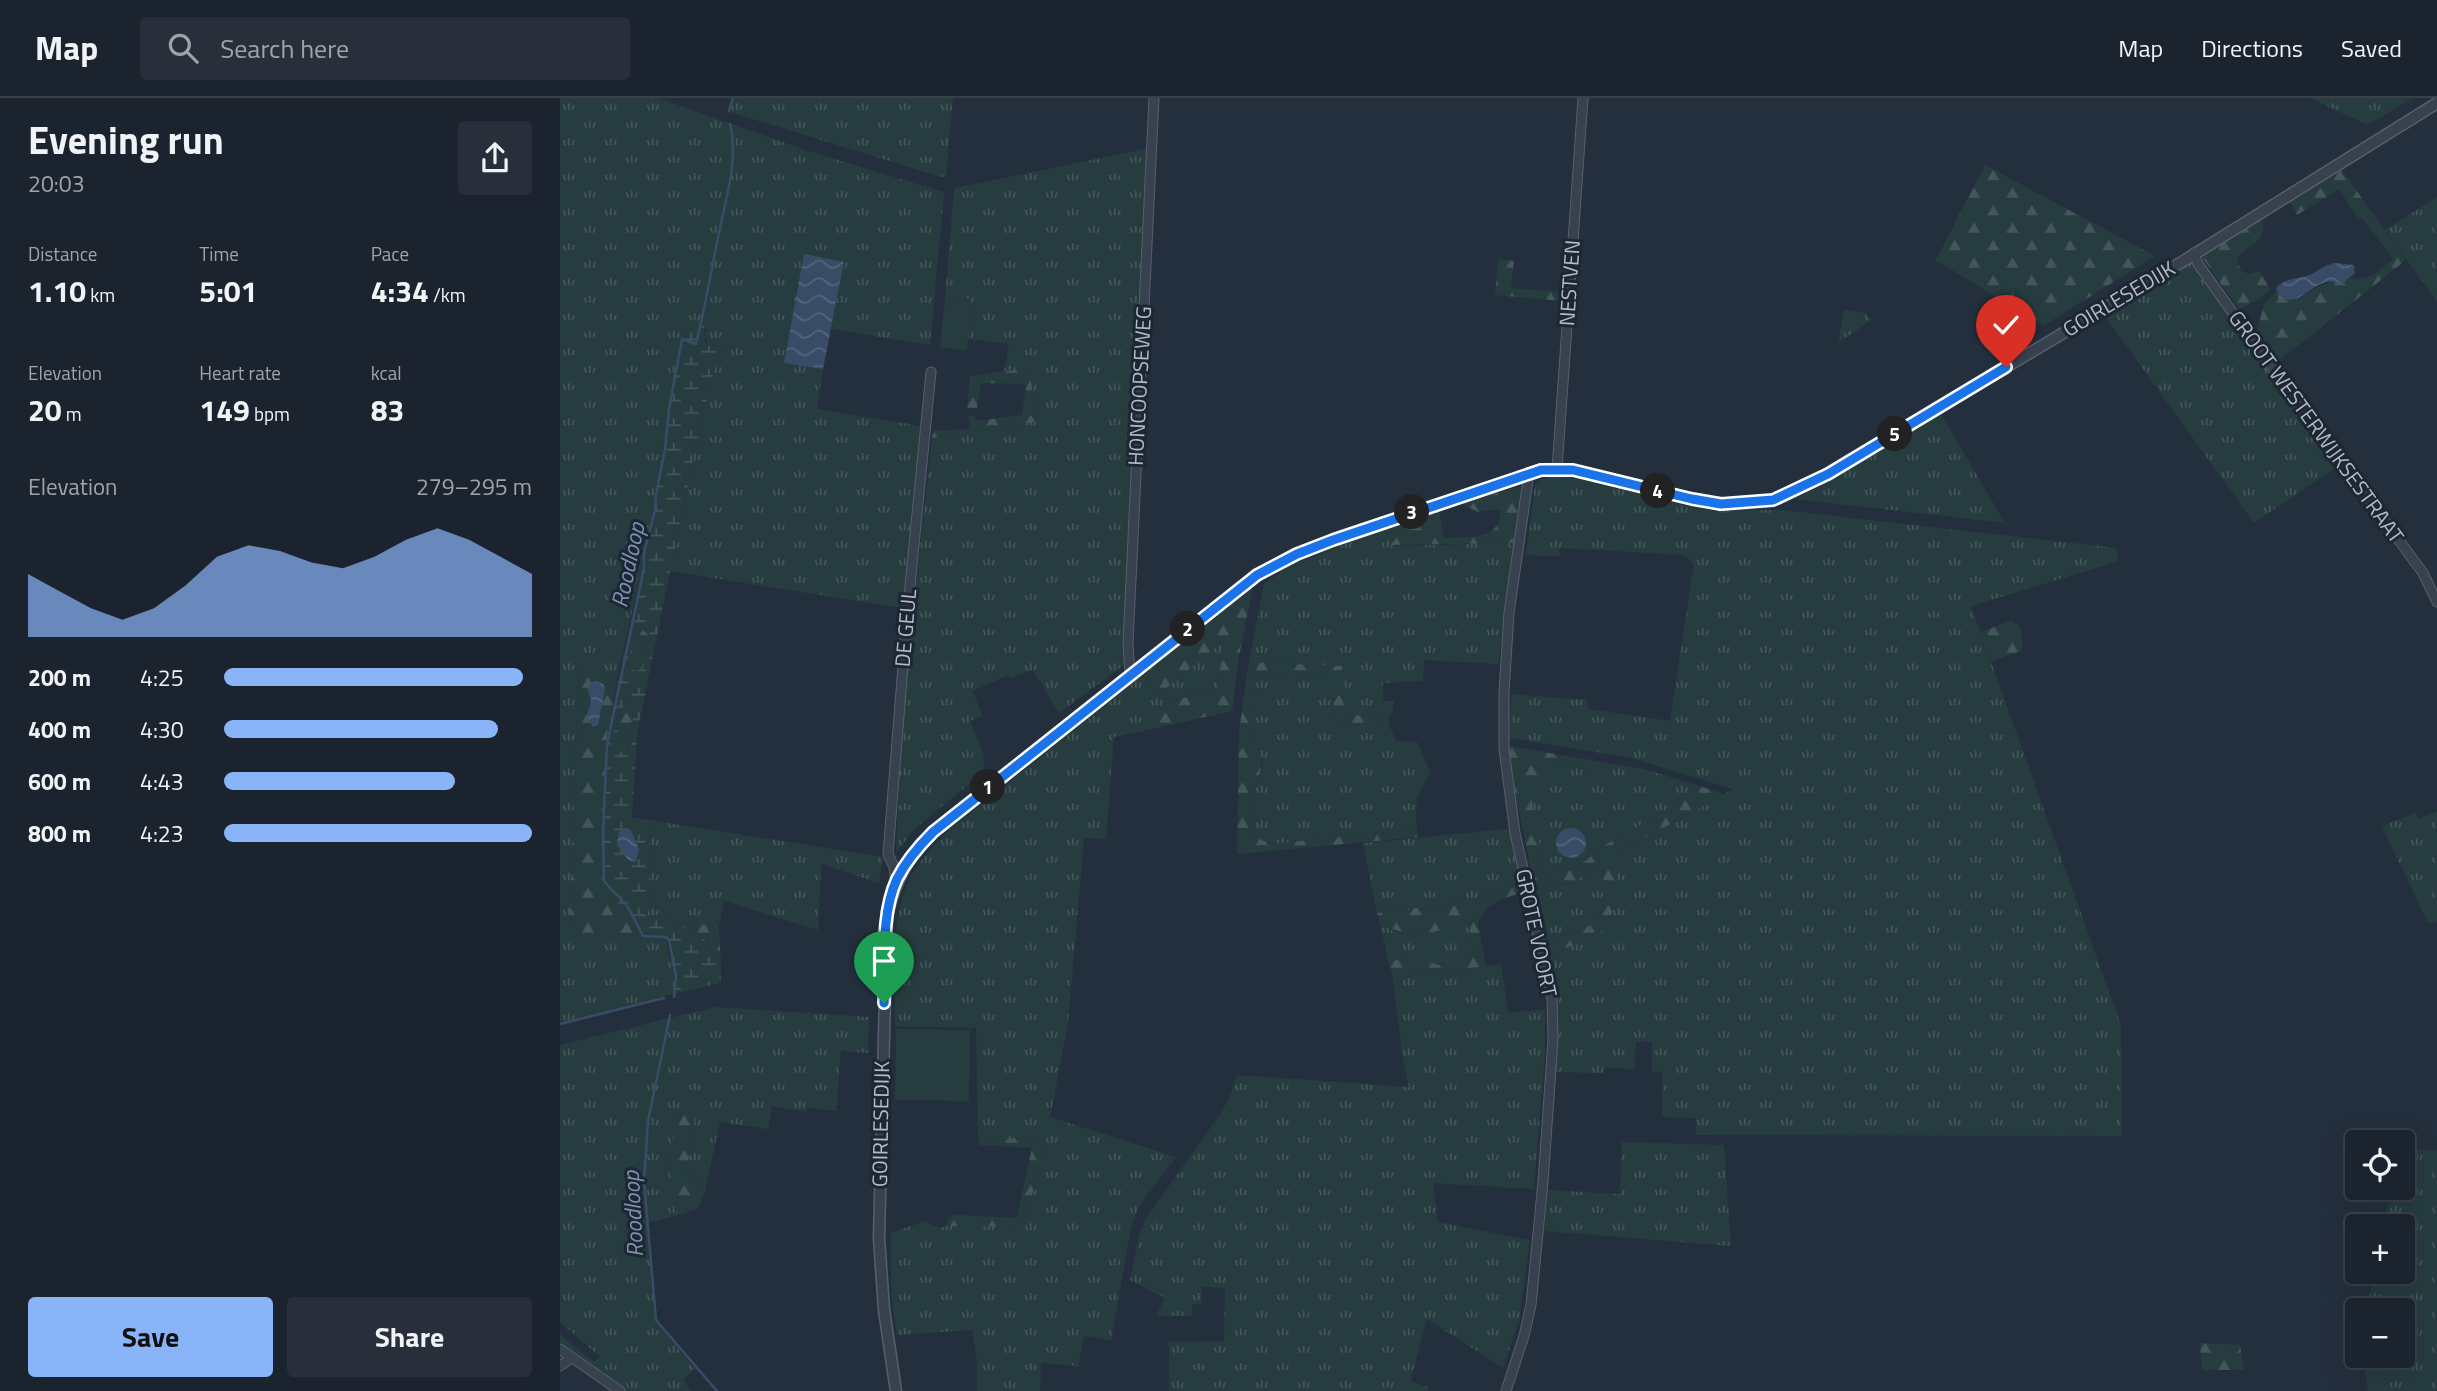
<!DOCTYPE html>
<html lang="en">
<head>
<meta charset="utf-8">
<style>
	body { margin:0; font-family:"Titillium Web",sans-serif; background:#282f3a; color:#f1f3f6; height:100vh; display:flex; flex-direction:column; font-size:26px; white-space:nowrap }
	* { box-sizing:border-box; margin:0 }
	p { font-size:23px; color:#a0a4aa }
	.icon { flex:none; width:38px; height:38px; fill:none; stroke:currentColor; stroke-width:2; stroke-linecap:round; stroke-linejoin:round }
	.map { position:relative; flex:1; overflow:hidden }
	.drawer { display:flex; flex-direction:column; background:#1b232e; width:560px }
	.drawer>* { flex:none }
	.tools { position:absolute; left:1785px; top:1032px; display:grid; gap:14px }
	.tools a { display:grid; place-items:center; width:70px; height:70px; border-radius:7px; background:#1b232e; box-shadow:0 7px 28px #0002,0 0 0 2px #39404a; font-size:35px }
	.pin { position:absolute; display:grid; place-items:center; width:60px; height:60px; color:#fff; margin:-72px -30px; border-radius:50% 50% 50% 0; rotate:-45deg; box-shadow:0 0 7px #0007 }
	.pin .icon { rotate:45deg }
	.km { position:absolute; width:35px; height:35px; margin:-18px; border-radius:50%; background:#222; color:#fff; font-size:19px; line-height:35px; text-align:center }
	.round { display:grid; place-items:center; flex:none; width:74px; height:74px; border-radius:7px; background:#282f3a }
	.overview { display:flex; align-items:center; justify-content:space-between; height:119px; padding:0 28px }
	h1 { font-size:38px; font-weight:700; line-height:52px }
	.stats { display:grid; grid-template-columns:repeat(3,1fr); gap:10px; height:119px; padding:7px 28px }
	.stats div { display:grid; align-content:center }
	.stats b { font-size:30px; font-weight:700 }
	.stats small { font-size:19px; font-weight:400 }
	.stats p { font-size:19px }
	.chart { height:196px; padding:14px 28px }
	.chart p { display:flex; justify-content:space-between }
	.chart svg { width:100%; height:126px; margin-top:7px; fill:#8ab4f8; opacity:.7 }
	.cta { display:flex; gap:14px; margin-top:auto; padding:14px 28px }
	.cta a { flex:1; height:80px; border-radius:7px; background:#8ab4f8; color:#111; font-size:28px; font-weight:700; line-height:80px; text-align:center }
	.cta a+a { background:#282f3a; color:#f1f3f6 }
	ul { padding:0 28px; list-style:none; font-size:23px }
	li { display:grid; grid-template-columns:112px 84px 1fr; align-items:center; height:52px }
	li i { height:18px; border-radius:9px; background:#8ab4f8 }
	header { display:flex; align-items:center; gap:42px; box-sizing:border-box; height:98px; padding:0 35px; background:#1b232e; border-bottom:2px solid #39404a }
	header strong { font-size:33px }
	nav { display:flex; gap:38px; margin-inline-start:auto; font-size:24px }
	.search { width:490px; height:63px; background:#282f3a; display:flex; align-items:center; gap:18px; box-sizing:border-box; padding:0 24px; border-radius:7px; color:#a0a4aa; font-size:26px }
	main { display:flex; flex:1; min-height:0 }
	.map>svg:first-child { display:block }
	.grass { fill:url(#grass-tufts); fill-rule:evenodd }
	.forest { fill:url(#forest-firs) }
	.wetland { fill:url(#wetland-marsh); fill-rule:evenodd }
	.pitch { fill:#263c3f }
	.water { fill:url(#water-waves) }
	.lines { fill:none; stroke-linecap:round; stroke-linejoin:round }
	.stream { stroke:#394c67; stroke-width:2.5 }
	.minor-casing { stroke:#565f6c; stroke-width:11 }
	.tertiary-casing { stroke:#565f6c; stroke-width:13 }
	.minor { stroke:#38414e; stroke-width:9 }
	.tertiary { stroke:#38414e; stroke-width:10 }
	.route-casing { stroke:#fff; stroke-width:14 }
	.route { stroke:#1a73e8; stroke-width:9 }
	.labels { text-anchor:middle; stroke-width:6; stroke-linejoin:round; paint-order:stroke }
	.street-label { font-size:21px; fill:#b4bcc9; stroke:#1d2633 }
	.water-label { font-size:23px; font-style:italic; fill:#7c92b1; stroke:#1d2633 }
</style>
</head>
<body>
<header>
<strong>Map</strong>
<div class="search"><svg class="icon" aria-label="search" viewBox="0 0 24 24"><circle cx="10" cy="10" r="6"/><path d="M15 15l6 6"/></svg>Search here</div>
<nav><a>Map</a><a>Directions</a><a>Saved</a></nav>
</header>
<main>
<section class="drawer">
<div class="overview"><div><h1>Evening run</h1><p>20:03</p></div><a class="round"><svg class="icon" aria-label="share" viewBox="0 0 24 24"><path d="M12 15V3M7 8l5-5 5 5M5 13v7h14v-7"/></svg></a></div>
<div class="stats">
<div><p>Distance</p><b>1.10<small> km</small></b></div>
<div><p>Time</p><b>5:01</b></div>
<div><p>Pace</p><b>4:34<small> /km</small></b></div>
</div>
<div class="stats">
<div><p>Elevation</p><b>20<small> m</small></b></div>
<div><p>Heart rate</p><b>149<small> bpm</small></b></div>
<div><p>kcal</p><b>83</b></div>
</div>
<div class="chart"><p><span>Elevation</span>279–295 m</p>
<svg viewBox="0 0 160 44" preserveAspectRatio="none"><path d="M0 44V22L10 28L20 34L30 38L40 34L50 26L60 16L70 12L80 14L90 18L100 20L110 16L120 10L130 6L140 10L150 16L160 22V44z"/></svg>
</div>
<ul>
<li><b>200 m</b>4:25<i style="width:97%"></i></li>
<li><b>400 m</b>4:30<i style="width:89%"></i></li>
<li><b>600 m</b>4:43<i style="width:75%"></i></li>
<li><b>800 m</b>4:23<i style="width:100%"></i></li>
</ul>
<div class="cta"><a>Save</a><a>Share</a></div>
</section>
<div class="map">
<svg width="1877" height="1293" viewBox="0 0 1877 1293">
	<defs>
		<pattern id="grass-tufts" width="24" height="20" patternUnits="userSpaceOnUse" patternTransform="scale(1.75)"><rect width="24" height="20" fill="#263c3f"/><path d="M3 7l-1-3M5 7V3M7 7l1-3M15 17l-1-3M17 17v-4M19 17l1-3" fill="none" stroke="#435659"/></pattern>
		<pattern id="forest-firs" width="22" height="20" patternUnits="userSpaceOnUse" patternTransform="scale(1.75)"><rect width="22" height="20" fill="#263c3f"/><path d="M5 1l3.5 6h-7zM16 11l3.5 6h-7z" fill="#435659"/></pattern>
		<pattern id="wetland-marsh" width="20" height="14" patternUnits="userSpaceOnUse" patternTransform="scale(1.75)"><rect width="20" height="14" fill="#263c3f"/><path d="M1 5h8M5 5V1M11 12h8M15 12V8" fill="none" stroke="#435659"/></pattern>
		<pattern id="water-waves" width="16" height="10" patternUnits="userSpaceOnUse" patternTransform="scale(1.75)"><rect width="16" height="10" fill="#394c67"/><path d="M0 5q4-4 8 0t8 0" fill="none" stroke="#53647b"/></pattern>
	</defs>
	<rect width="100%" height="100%" fill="#242f3e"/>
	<g class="grass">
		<polygon points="0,0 98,0 248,53 384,94 370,247 271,231 284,164 245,157 224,264 263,271 257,311 361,328 342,510 110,473 141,322 161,249 148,248 145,238 146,232 137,223 121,240 107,312 94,412 87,435 82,470 57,579 19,568 9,834 106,838 108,855 114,873 113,896 0,925"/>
		<polygon points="171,0 393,0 386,78 381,79 167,13"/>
		<polygon points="1750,0 1852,0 1808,27"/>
		<polygon points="585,51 588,52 564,567 499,615 473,572 451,580 448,577 413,593 422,618 410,623 423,655 425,676 413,683 353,732 336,755 344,596 372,340 477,324 469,270 444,273 449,246 408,241 411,201 385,199 394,93 395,90"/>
		<polygon points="1877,99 1877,203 1825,132"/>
		<polygon points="1631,164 1778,368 1694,425 1544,217"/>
		<polygon points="1284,212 1306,215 1311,222 1278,245"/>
		<polygon points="1381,316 1445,425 1235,401 1274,381"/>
		<polygon points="993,378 1017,380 1052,387 1139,411 1222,412 1556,450 1558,459 1556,464 1411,508 1561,927 1562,1038 1136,1037 1136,1020 1102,1019 1102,974 1092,973 1092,944 1076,944 1074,971 1045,970 1043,975 994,974 997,922 990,859 1001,850 1012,848 1053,810 1058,762 1063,752 1160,699 1161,695 1164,696 1173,691 1072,660 950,640 951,596 1027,602 1028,611 1110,623 1134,465 1123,457 1000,450 999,458 966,457 975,386 980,382"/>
		<polygon points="834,427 833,446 835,448 954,445 938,566 864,562 863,583 823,585 823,603 834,603 832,616 829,618 784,617 781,568 689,564 704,486 729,468"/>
		<path d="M662,543L665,545L657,591L616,601L592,631L554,639L546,741L524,740L508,925L490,1019L616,1059L579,1108L571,1130L551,1242L524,1238L518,1268L481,1265L480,1293H417V1262L412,1232L337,1237C330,1203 331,1170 331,1135L365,1123L379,1130L394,1126L465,1129L485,1042L418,1039L416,930L335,928C336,883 329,818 351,779C360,761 374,747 388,733L582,578L597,595H600Z"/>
		<path d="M687,576L773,578L774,620L784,628L829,627L836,643L857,644L871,676C856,694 854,708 857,731L713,746C665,733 703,692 702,662C701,652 694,645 693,636C690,623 696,605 697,592L685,590Z"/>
		<path d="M993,663L1028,671L1034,669L1036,663L1084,671L1129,685L1130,693L1134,698L1041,749L1027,762L1011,770L984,776L967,679C979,675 988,677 993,663ZM1005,731C1018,731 1025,733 1026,747L1021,757L1009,761L1001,757L999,736Z"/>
		<polygon points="1877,713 1877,824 1868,825 1822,728 1855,715 1859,721"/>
		<polygon points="89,722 323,759 319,785 261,766 258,832 164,803 159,829 88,818"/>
		<polygon points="949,731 960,782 913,803 817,815 803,745"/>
		<path d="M1040,766L1043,768C1046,827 1043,827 987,842L975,791C990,788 1008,788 1021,779C1028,775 1031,768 1040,766Z"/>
		<path d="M905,824L909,825L913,857C906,866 888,868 877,866C866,864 860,856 845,858C840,859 834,863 829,865L820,826L835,834L861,835Z"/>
		<polygon points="941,866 948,914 985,912 985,953 974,1091 873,1085 878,1124 970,1142 959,1223 943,1270 867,1221 851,1281 853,1284 867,1289 869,1293 609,1293 609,1244 664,1243 665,1190 642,1188 641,1206 632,1206 632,1218 596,1218 605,1200 570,1182 579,1138 586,1120 661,1015 668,1003 677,977 849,989 842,955 833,880"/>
		<path d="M155,909L309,919L308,955L281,953L276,1013L248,1010L246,1014L212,1008L208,1031L160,1024L144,1097L138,1082L127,1073L135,1018L118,1014L109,1070L115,1112L122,1116L87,1125L95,1222L135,1271L123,1282L131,1293H64C45,1273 19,1264 0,1245V1235L4,1240L34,1264L40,1259L0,1224V947Z"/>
		<polygon points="1062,1044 1164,1047 1171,1148 984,1133 988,1092 1060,1096"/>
		<polygon points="1843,1052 1877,1052 1877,1293 1808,1293 1803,1258 1843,1258 1843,1213 1806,1213 1814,1174 1843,1174 1843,1129 1823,1129 1831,1090 1843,1090"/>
	</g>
	<g class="forest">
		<polygon points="1425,67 1595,158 1483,228 1376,162"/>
		<path d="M1782,72L1845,161V163L1717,264L1696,236L1704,207L1716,193L1720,200C1745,210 1751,180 1783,185L1789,180C1810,183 1818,173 1833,161L1802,120L1797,119L1779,91L1737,117L1730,104Z"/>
		<path d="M1702,121C1708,149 1685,143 1677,163L1681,173L1689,176L1699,173L1710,191L1700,201L1679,211L1641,158Z"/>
		<polygon points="938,161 954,163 951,190 1003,194 1002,203 935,197"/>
		<polygon points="469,270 477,324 372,340 372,333 409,331 409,318 414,318 417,323 462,317 466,288 464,286 421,285 417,310 407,310 410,278"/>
		<path d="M958,389L962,390L954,445L833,447L834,427L879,413L884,440C907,438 939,444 941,414L939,411L918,414L905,408L904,405Z"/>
		<path d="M693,490L679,558L672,613L592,631C603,600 630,598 657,591L664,543L600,595H597L582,578Z"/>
		<polygon points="1451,522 1460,529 1463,548 1461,553 1431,563 1420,535"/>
		<path d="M83,532L90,538L83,570L77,573L71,571C67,560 73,538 83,532Z"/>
		<path d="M689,564L782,568L784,617L829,618V627C814,627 783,634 774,620L772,578L687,576Z"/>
		<path d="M19,567L57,579L45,657V782C51,801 71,817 81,837L9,835Z"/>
		<path d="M685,590L697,592C696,605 691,623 693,636C694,645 701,652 701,662C703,692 665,734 713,746L857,731L858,739L677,756L679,635Z"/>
		<polygon points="65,605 73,607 74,612 68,647 65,653 61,654 56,646 62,610"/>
		<path d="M949,648L1036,663L1035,669L1028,671L994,663L987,676L968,679L984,776L1011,770L1027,762L1041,749L1133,698L1130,693L1129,685L1161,695L1160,699L1063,752C1051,777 1062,817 1039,836C1024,848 1004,846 990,859L987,842C1043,827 1046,827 1043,768L1040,766C1031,768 1028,775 1021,779C1008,788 990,788 975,791L949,663Z"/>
		<path d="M960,782L963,794C943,801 926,804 918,825L926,868L833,880L829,865L845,858L860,857L874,866L884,867L910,861L913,857L909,825L905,824C878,836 846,840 820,826L817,815L913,803Z"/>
		<path d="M127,824L159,829L161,869C150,862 154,851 146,843C140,837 131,838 125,832Z"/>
		<path d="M118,1014L135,1018L127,1073L138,1082L144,1097L137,1111L122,1116L115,1112C104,1080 113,1046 118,1014Z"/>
		<polygon points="418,1039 485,1042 465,1129 386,1128 389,1119 396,1117 457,1120 472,1050 420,1047"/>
		<polygon points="1640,1245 1680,1247 1684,1272 1642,1272"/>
	</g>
	<path class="wetland" d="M137,223L144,227L145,243L148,248L161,249L141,322L77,636L72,720L89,722L88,818L127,824L125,832C131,838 140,837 146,843C154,851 150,862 161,869V885L113,896C114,876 110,859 108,840L81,837C71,817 51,801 45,782V657L48,630L82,471L87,435L94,412L107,312L121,240ZM83,532L90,538L83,570L77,573L71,571C67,560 73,538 83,532ZM69,605L73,608L74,612L68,647L65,653L61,654L56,646L62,610Z"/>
	<g class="pitch">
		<polygon points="385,199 411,201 407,252 380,250"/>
		<polygon points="336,931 410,932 409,1003 335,1002"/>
	</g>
	<g class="water">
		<polygon points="244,156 284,164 263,271 224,265"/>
		<path d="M1775,165L1794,167L1795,175L1783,185C1778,185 1772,183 1766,184C1748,189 1740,208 1719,200L1716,190C1726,178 1741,182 1754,175C1761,170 1766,167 1775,165Z"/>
		<polygon points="35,583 43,586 45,591 38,627 33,629 27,618 31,602 27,590 31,585"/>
		<circle cx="1011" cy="745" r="15"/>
		<polygon points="66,730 71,732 79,752 76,764 68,762 57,747 59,734"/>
	</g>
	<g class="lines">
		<g class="stream">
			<polyline points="169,13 173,0"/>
			<path d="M114,899L116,878L109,842L106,839L83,838L68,809L44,783L43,732L47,647L84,470V455L95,412L96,397L105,351L109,311L122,241L136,246C145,210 151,175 158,139C165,103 179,63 170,26"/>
			<polyline points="110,917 88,1023 84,1083 96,1222 157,1293"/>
			<polyline points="0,926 104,900"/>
		</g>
		<g class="minor-casing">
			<g id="minor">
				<polyline points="1634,155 1638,166 1730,295 1863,475 1877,504"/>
				<polyline points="997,371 1023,0"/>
				<polyline points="570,575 568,545 594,0"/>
				<polyline points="336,785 334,769 328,756 347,518 371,274"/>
				<polyline points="0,1251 60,1293"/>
				<polyline points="0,1268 11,1260"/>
				<polyline points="946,1293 964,1238 971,1207 983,1084 993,942 992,899 955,735 944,651 944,594 949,515 969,375"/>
			</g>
		</g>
		<g class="tertiary-casing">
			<path id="tertiary" d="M336,1293L324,1212L319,1140L327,817C338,776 345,765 373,734L697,477L737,455L773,442L981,372H1013L1132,401L1161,406L1213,402L1268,376L1625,162L1877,5"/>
		</g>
		<use href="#minor" class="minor"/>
		<use href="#tertiary" class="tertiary"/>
	</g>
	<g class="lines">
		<g class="route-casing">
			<path id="route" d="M324,905C326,865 320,818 337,781C346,763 359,748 373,734L697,477L737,456L773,442L981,372H1013L1132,401L1161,406L1213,402L1268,376L1446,269"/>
		</g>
		<use href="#route" class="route"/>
	</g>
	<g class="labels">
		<g class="street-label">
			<text transform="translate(1010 185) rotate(-86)" y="7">NESTVEN</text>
			<text transform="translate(1559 201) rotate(-31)" y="7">GOIRLESEDIJK</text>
			<text transform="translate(580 288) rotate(-87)" y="7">HONCOOPSEWEG</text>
			<text transform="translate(1756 329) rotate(54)" y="7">GROOT WESTERWIJKSESTRAAT</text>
			<text transform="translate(346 530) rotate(-85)" y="7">DE GEUL</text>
			<text transform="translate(976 835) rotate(78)" y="7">GROTE VOORT</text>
			<text transform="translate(321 1026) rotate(-89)" y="7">GOIRLESEDIJK</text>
		</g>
		<g class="water-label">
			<text transform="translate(68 467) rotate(-78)" y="8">Roodloop</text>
			<text transform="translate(73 1116) rotate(-93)" y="8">Roodloop</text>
		</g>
	</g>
</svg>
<div class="tools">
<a><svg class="icon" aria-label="locate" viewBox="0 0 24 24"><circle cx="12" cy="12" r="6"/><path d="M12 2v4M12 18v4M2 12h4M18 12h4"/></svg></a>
<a>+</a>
<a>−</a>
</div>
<div class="pin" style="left:324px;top:905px;background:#1e9e55"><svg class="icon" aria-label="arrive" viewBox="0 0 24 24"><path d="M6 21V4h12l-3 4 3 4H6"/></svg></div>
<div class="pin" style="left:1446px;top:269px;background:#d93025"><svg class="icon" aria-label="check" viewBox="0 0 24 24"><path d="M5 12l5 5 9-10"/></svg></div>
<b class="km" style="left:428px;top:689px">1</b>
<b class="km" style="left:628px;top:531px">2</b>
<b class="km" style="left:852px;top:414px">3</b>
<b class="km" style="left:1098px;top:393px">4</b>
<b class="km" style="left:1335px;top:336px">5</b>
</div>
</main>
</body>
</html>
